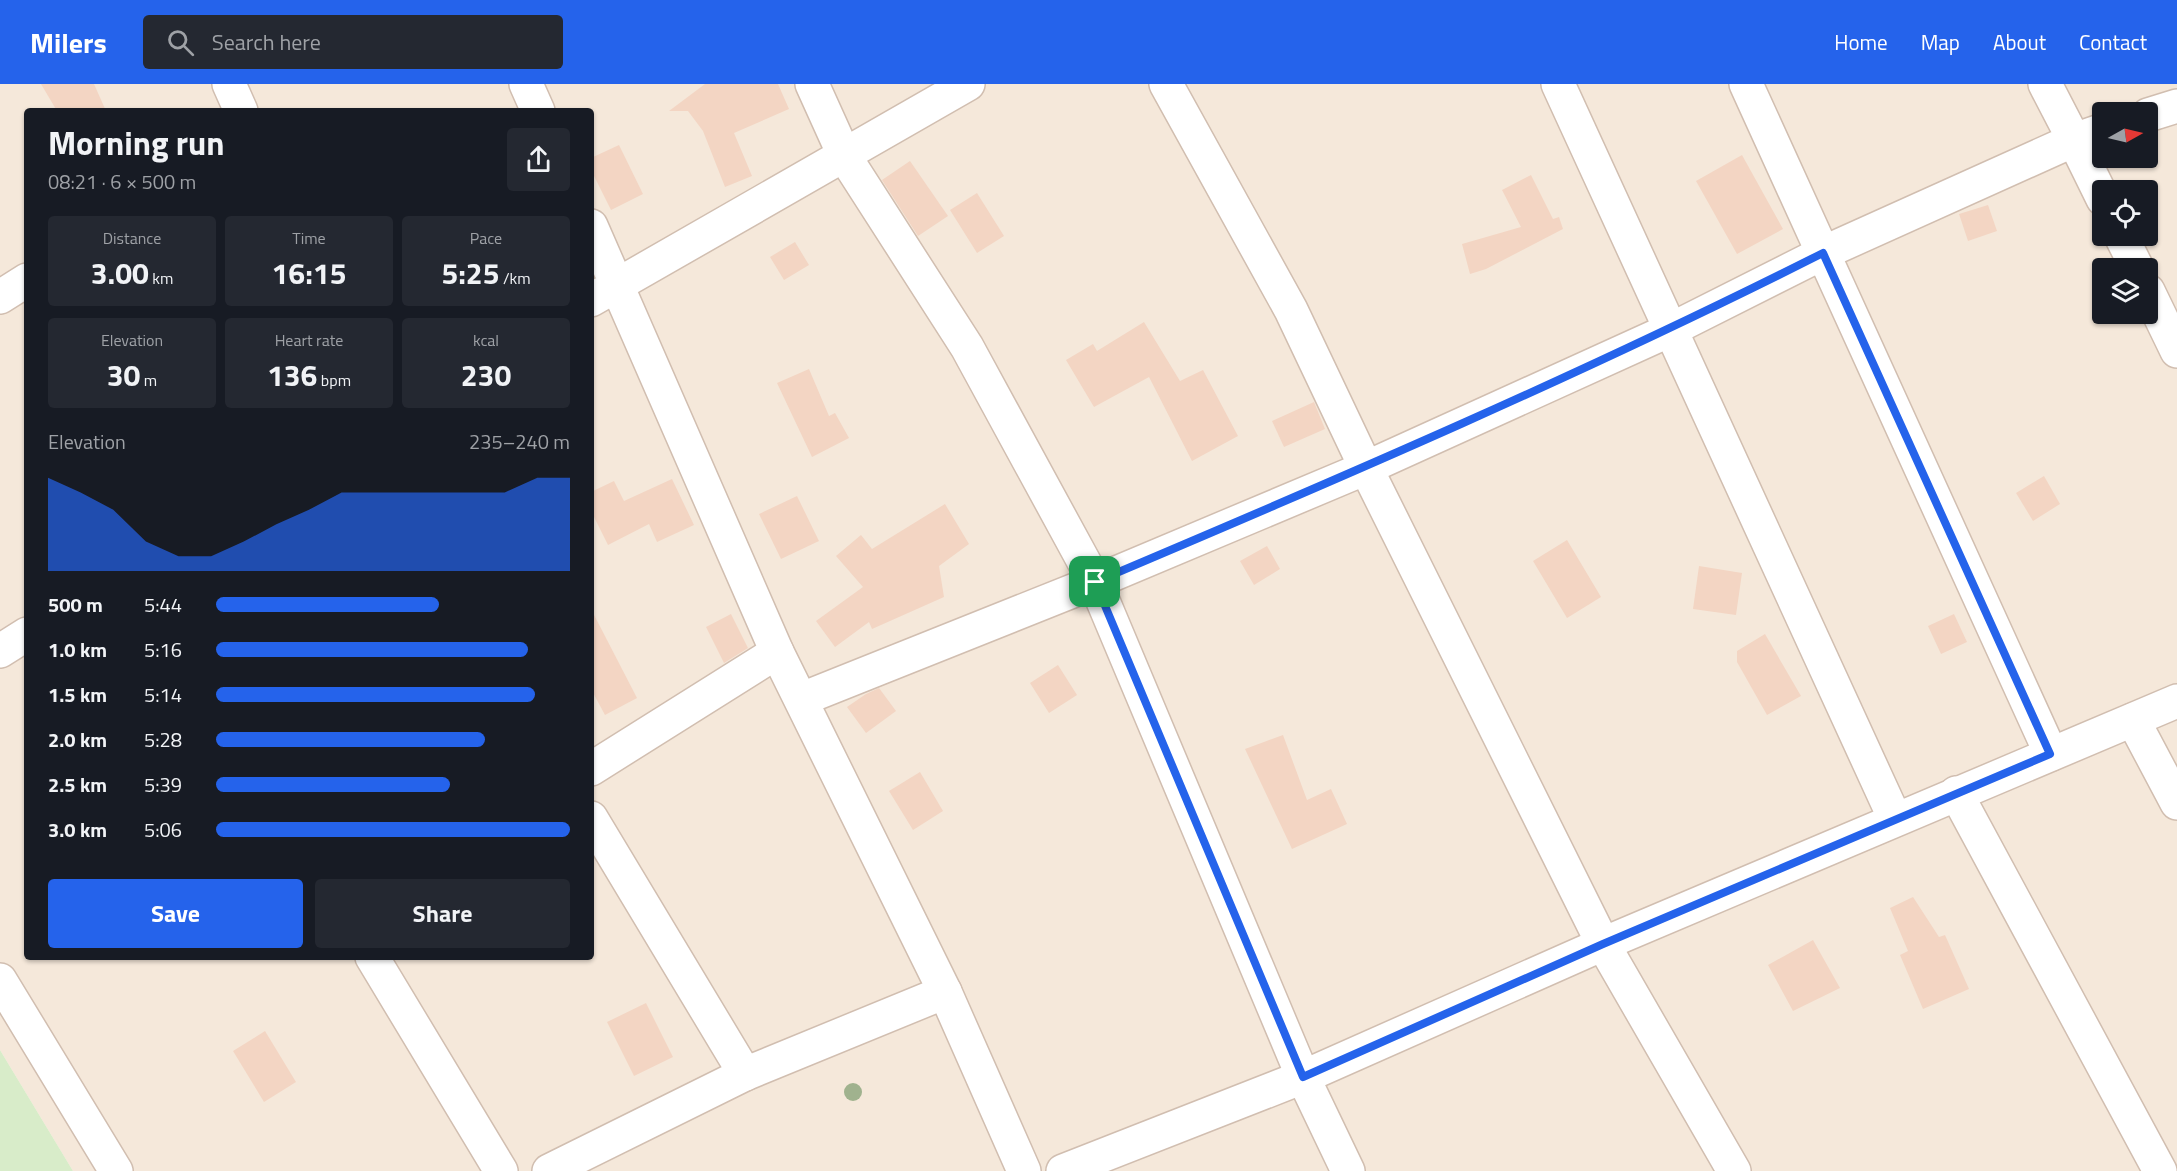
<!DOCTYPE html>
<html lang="en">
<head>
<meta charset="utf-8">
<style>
	body { margin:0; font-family:"Titillium Web",sans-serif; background:#242831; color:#f1f3f6; height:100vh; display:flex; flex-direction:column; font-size:22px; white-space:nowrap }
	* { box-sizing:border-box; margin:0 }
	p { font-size:20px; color:#9ea1a6 }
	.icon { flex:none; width:33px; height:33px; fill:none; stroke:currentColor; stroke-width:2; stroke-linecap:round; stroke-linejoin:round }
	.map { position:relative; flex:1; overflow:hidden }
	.details { position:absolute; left:24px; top:24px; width:570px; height:852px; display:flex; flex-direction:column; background:#171b24; border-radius:6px; box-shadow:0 2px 4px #0004 }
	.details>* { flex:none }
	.needle { width:39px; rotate:82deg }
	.tools { position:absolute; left:2092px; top:18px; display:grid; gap:12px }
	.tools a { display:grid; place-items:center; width:66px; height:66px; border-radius:6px; background:#171b24; box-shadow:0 2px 4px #0004; font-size:30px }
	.pin { position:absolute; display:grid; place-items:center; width:51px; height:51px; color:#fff; margin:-26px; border-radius:12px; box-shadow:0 3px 9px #0006 }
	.round { display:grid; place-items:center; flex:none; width:63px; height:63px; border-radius:6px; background:#242831 }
	.overview { display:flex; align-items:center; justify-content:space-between; height:102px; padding:0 24px }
	h1 { font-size:33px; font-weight:700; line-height:45px }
	.metrics { display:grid; grid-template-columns:repeat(3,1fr); gap:9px; height:102px; padding:6px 24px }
	.metrics div { display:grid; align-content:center; border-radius:6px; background:#242831; text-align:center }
	.metrics b { font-size:30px; font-weight:700 }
	.metrics small { font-size:16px; font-weight:400 }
	.metrics p { font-size:16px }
	.chart { height:168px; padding:12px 24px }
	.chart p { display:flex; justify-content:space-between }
	.chart svg { width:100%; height:108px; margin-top:6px; fill:#2563eb; opacity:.7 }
	.cta { display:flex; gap:12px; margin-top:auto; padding:12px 24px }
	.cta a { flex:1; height:69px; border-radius:6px; background:#2563eb; color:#fff; font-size:24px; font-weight:700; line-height:69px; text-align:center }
	.cta a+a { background:#242831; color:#f1f3f6 }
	ul { padding:0 24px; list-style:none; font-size:20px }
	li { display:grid; grid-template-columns:96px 72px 1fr; align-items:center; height:45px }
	li i { height:15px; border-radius:8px; background:#2563eb }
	header { display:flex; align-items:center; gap:36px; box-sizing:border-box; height:84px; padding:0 30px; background:#2563eb; color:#fff }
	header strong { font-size:28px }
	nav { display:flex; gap:33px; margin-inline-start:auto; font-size:21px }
	.search { width:420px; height:54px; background:#242831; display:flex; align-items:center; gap:15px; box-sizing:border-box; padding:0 21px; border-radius:6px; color:#9ea1a6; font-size:22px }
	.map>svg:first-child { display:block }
	.residential { fill:#f5e8da; fill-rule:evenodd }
	.green { fill:#d8ecc9 }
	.building { fill:#f3d5c3 }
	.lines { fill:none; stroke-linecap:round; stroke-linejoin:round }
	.minor-casing { stroke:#d1beb0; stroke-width:36 }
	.minor { stroke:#fff; stroke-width:33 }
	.tree { fill:#a0b28e }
	.route-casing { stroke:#fff; stroke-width:12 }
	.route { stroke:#2563eb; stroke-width:8 }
</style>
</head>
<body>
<header>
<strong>Milers</strong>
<div class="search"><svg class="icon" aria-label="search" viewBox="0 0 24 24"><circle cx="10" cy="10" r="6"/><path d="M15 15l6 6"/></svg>Search here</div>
<nav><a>Home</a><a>Map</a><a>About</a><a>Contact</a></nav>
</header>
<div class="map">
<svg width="2177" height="1087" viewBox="0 0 2177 1087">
	<rect width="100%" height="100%" fill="#fdf6ec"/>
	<path class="residential" d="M0,0H2177V1087H73L0,966ZM27,27H591V873H27ZM2103,28H2148V74H2103ZM2103,106H2148V152H2103ZM2103,184H2148V230H2103Z"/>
	<polygon class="green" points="0,966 73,1087 0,1087"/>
	<g class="building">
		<polygon points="41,0 94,0 106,27 57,27"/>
		<polygon points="705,0 778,0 789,25 734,49 752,92 725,103 703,47 688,27 669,27"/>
		<polygon points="619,61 643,110 611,126 591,86 591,74"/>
		<polygon points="1742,71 1783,145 1737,170 1696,97"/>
		<polygon points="910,77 948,132 918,152 882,96"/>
		<polygon points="1531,91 1553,135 1559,133 1563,145 1486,185 1470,190 1462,160 1521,143 1502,106"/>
		<polygon points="977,109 1004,152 977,169 950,126"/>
		<polygon points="1988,121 1997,147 1968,157 1959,130"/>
		<polygon points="795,158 809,181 784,196 770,173"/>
		<polygon points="1144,238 1180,297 1203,286 1238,352 1192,377 1149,293 1094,323 1066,276 1093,260 1097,267"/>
		<polygon points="809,285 829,332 835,329 849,354 812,373 777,299"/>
		<polygon points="1314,318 1325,345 1284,363 1272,337"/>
		<polygon points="2044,392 2060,420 2033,437 2016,409"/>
		<polygon points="672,395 694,441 657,458 649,440 608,461 591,427 591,408 614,397 624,417"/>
		<polygon points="797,412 819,457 781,475 759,430"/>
		<polygon points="945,420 969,460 939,482 944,513 872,545 869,538 835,563 816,537 863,503 836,472 861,451 872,465"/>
		<polygon points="1567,456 1601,513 1567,534 1533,477"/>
		<polygon points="1267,462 1280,485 1254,501 1240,477"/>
		<polygon points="1699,482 1742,489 1736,531 1693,525"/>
		<polygon points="591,525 637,614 605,631 591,605"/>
		<polygon points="731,530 748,564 724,579 706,543"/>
		<polygon points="1954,530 1967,558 1941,570 1928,542"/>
		<polygon points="1765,550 1801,612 1767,631 1737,578 1737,567"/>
		<polygon points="1058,581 1077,611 1049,629 1030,599"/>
		<polygon points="879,604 896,627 866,649 847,623 866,610"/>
		<polygon points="1283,651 1307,716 1331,705 1347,740 1292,765 1245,665"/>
		<polygon points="920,688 943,727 913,746 889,707"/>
		<polygon points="1913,813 1939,853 1945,851 1969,905 1923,925 1900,871 1908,867 1890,824"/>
		<polygon points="1813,856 1840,904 1793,927 1768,881"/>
		<polygon points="646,919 673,973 634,992 607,938"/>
		<polygon points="265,947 296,998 264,1018 233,967"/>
	</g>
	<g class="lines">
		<g class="minor-casing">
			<g id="minor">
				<polyline points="229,0 241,27"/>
				<polyline points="526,0 538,27"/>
				<polyline points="812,0 845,73 967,263 1095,498 1303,993 1348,1087"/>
				<polyline points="1166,0 1291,226 1366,384 1603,860 1734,1087"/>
				<polyline points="1558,0 1895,735"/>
				<polyline points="1746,0 2051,670"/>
				<polyline points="2148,31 2177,22"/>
				<polyline points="2103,46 2074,56 2103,115"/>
				<polyline points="591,142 777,568 945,908 1024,1087"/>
				<polyline points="2121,152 2137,184"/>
				<polyline points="2148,207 2177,267"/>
				<polyline points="0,213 27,196"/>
				<polyline points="591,216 968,0"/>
				<polyline points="0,567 27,550"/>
				<polyline points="802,615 1095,498 1366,384 1670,246 1823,169 2074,56 2045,0"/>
				<polyline points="2133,636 2177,719"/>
				<polyline points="591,685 777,568"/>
				<polyline points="1956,709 2160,1087"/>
				<polyline points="591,734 745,990"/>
				<polyline points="372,873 501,1087"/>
				<polyline points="0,896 116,1087"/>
				<polyline points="549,1087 745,990 945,908"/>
				<polyline points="1063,1087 1303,993 1603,860 2177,617"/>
			</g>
		</g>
		<use href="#minor" class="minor"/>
	</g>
	<circle class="tree" cx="853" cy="1008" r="9"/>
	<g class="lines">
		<g class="route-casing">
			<path id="route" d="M1823,169L2050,670L1603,860L1303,993L1095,498C1341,394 1585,289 1823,169Z"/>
		</g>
		<use href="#route" class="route"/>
	</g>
</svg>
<div class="tools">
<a><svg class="needle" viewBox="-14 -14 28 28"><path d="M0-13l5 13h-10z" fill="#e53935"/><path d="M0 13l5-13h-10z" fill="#9ea1a6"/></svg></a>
<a><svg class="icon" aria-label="locate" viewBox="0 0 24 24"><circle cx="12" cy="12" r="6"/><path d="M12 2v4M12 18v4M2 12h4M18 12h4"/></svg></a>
<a><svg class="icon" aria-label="layers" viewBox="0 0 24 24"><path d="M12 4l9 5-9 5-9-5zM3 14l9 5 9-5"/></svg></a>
</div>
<div class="pin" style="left:1095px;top:498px;background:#1e9e55"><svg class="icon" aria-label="arrive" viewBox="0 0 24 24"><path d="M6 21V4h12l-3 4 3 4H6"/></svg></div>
<section class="details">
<div class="overview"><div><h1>Morning run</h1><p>08:21 · 6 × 500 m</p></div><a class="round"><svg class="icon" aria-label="share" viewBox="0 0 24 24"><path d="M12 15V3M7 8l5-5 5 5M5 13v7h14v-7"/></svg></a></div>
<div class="metrics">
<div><p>Distance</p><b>3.00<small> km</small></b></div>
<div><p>Time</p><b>16:15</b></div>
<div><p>Pace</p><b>5:25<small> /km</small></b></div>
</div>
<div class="metrics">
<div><p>Elevation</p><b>30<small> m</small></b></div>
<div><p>Heart rate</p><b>136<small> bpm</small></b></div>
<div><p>kcal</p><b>230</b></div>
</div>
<div class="chart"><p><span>Elevation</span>235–240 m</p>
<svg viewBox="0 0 160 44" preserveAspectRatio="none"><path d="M0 44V6L10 12L20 19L30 32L40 38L50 38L60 32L70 25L80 19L90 12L100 12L110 12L120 12L130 12L140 12L150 6L160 6V44z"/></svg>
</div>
<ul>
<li><b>500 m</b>5:44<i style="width:63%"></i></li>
<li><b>1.0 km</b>5:16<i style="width:88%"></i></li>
<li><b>1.5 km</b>5:14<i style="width:90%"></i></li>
<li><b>2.0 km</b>5:28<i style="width:76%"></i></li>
<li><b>2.5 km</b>5:39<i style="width:66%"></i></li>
<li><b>3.0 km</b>5:06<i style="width:100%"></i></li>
</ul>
<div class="cta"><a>Save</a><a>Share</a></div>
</section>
</div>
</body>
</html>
